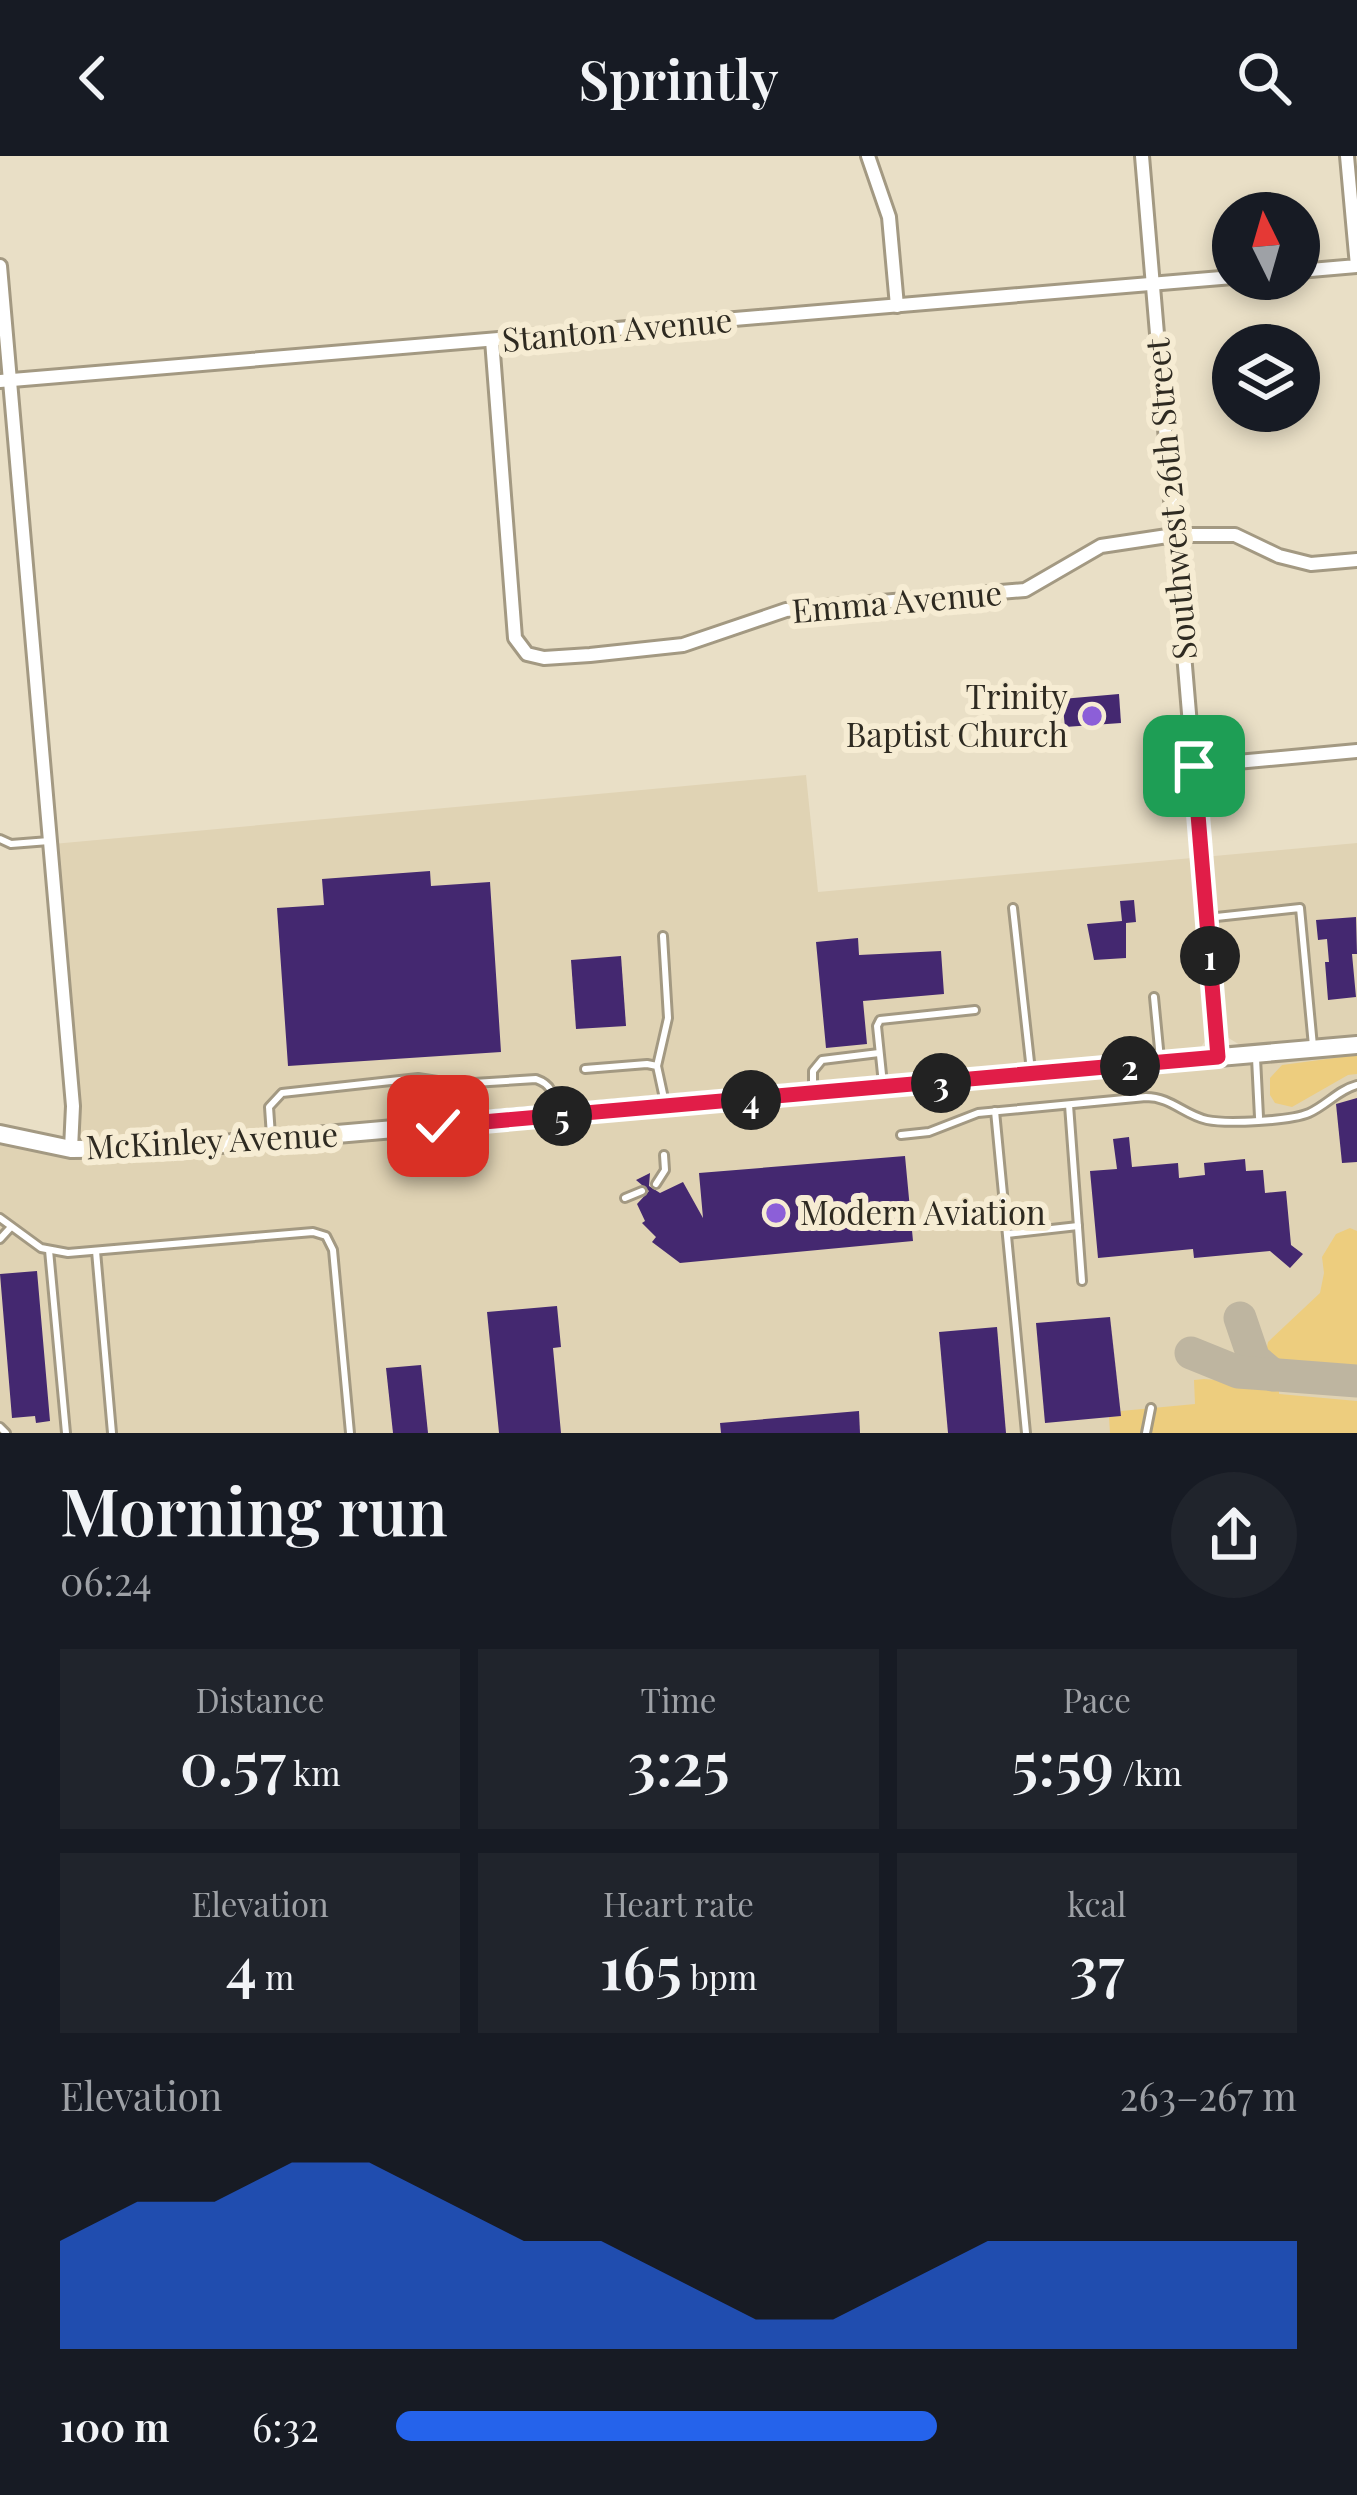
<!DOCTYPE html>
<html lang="en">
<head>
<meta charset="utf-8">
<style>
	body { margin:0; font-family:"Playfair Display",serif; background:#20242c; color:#f1f3f6; height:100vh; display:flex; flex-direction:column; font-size:45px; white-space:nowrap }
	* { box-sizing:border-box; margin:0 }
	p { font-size:39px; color:#9ea1a6 }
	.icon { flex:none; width:66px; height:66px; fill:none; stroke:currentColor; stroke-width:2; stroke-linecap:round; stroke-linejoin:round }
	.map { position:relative; height:1277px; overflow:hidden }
	.panel { display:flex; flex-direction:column; background:#171b24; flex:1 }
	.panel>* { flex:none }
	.needle { width:78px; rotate:355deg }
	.buttons { position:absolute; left:1212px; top:36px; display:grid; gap:24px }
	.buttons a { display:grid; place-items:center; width:108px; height:108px; border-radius:50%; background:#171b24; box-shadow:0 6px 18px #0003; font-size:60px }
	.pin { position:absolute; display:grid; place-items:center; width:102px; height:102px; color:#fff; margin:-51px; border-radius:24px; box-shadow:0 6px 18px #0006 }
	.km { position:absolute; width:60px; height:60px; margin:-30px; border-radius:50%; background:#222; color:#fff; font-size:33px; line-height:60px; text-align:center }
	.round { display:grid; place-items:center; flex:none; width:126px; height:126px; border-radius:63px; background:#20242c }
	.headline { display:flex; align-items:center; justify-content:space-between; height:204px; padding:0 60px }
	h1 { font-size:66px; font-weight:600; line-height:90px }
	.figures { display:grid; grid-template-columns:repeat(3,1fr); gap:18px; height:204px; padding:12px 60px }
	.figures div { display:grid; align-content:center; border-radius:0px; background:#20242c; text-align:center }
	.figures b { font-size:60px; font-weight:600 }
	.figures small { font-size:33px; font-weight:400 }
	.figures p { font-size:33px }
	.chart { height:336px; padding:24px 60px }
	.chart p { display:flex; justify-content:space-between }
	.chart svg { width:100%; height:216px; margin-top:12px; fill:#2563eb; opacity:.7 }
	ul { padding:0 60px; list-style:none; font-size:39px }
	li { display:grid; grid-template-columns:192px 144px 1fr; align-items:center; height:90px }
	li i { height:30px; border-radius:15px; background:#2563eb }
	header { display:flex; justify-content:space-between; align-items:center; height:156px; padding:0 60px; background:#171b24; font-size:54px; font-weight:600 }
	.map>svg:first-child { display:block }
	.built { fill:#e0d3b4 }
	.green { fill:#edcd7e }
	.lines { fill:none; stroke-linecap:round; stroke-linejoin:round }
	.taxiway { stroke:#beb5a0; stroke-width:33 }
	.building { fill:#442870 }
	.lane-casing { stroke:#a39982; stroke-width:12 }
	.street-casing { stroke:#a39982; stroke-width:18 }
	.secondary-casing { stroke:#a39982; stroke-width:22 }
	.lane { stroke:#fff; stroke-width:6 }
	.street { stroke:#fff; stroke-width:12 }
	.secondary { stroke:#fff; stroke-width:16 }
	.route-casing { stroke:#fff; stroke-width:24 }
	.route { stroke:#e11d48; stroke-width:15 }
	.poi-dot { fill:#8c5fd8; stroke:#f6ecd3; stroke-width:4.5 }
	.labels { text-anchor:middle; stroke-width:12; stroke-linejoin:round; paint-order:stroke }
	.street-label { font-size:33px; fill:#2e2a21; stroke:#f6ecd3 }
	.poi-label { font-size:33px; fill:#2e2a21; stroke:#f6ecd3; text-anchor:end }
</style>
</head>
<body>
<header><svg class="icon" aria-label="back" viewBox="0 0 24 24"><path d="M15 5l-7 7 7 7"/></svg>Sprintly<svg class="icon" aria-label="search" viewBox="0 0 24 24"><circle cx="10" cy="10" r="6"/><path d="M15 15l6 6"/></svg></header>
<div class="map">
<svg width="1357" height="1277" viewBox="0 0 1357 1277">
	<rect width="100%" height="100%" fill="#e9dfc6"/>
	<polygon class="built" points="806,619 818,736 1357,687 1357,889 1256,899 1227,881 1207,772 1205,885 1201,891 1163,906 1220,913 1357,893 1357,1277 0,1277 0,978 70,993 53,688"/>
	<g class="green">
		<polygon points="1357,899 1357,918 1348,919 1292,951 1275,947 1270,939 1270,922 1282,909"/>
		<polygon points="1350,1072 1357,1075 1357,1212 1273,1207 1266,1196 1268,1186 1320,1137 1324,1117 1322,1101 1336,1078"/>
		<polygon points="1204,1223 1279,1229 1279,1238 1357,1245 1357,1277 1110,1277 1109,1261 1121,1260 1121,1255 1195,1248 1194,1224"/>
	</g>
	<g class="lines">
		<g class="taxiway">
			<polyline points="1240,1162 1254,1203 1273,1219"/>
			<polyline points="1191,1197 1238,1216 1357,1225"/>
		</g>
	</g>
	<g class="building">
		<polygon points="1119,538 1121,567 1065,571 1062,543"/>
		<polygon points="430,715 431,730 490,726 501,896 288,910 277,752 324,749 322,723"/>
		<polygon points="1134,744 1136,766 1126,767 1126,802 1094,804 1087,768 1122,765 1120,745"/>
		<polygon points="1356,761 1357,798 1352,798 1356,841 1328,844 1325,806 1329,806 1327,783 1318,784 1316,764"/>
		<polygon points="858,782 859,799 941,795 944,838 863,845 867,888 826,892 816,786"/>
		<polygon points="621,800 626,870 576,873 571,804"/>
		<polygon points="1357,942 1357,1006 1342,1007 1336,948"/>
		<polygon points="1129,981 1132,1011 1178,1007 1179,1022 1205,1019 1204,1007 1245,1003 1246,1015 1263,1014 1265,1037 1286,1035 1291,1089 1303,1098 1290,1112 1270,1095 1194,1102 1193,1093 1098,1102 1090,1015 1117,1013 1113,983"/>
		<polygon points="905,1000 913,1085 680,1107 652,1086 656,1081 642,1067 645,1065 637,1048 649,1035 636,1024 650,1017 649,1030 660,1037 683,1026 703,1062 699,1017"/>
		<polygon points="37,1115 50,1265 36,1267 35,1260 12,1262 0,1118"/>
		<polygon points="557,1150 561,1191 553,1192 561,1277 499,1277 487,1156"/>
		<polygon points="1110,1161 1121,1260 1045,1267 1036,1167"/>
		<polygon points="997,1171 1006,1277 948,1277 939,1176"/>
		<polygon points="421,1209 428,1277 393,1277 386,1212"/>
		<polygon points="859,1255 860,1277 721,1277 720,1267"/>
	</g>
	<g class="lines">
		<g class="lane-casing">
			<g id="lane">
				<polyline points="0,683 11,688 49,685"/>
				<polyline points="1013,752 1031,915"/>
				<polyline points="1207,762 1300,752 1313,890"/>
				<polyline points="1154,841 1160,903"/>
				<polyline points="1256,902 1259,961"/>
				<polyline points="657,910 668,862 663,780"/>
				<polyline points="585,913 647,908 657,910 665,947"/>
				<polyline points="436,926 438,967"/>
				<polyline points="883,928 877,870 880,864 975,854"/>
				<polyline points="813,935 813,915 822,904 879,897"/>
				<polyline points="1069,949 1082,1125"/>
				<polyline points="995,955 1026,1277"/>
				<path d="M901,979L929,976L978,957L1146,941C1171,941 1184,959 1207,964C1227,968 1290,965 1309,957C1327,949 1338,934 1357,929"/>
				<path d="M271,980L269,951L282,937L418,922L457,928L536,923C553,929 553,938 555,955"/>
				<polyline points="656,1028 665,1014 664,999"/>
				<polyline points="625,1042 642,1035"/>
				<polyline points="0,1062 41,1092 68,1097 313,1076 326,1080 333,1094 350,1277"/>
				<polyline points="1007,1078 1078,1070"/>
				<polyline points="0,1083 11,1071"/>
				<polyline points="49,1094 66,1277"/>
				<polyline points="96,1095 112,1277"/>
				<polyline points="0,1271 6,1277"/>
				<polyline points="1146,1277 1151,1252"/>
			</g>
		</g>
		<g class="street-casing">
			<g id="street">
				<polyline points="868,0 889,61 897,150"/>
				<polyline points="1142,0 1218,901"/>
				<polyline points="0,110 73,950 71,993"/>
				<polyline points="1299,115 1357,110 1347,0"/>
				<polyline points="492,184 515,482 527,498 544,502 590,499 683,489 786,454 1025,434 1101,390 1174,379 1235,379 1279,400 1311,408 1357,404"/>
				<polyline points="0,225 1233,121"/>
				<polyline points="1194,610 1357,595"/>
			</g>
		</g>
		<g class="secondary-casing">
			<polyline id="secondary" points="0,978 71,993 176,992 1357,889"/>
		</g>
		<use href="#lane" class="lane"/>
		<use href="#street" class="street"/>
		<use href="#secondary" class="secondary"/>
	</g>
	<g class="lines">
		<g class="route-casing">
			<polyline id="route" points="438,970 1218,901 1194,610"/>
		</g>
		<use href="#route" class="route"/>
	</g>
	<g class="poi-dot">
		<circle cx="1092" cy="560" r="12"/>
		<circle cx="776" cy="1057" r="12"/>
	</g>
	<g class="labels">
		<g class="street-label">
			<text transform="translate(617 174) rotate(-5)" y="12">Stanton Avenue</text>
			<text transform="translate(1171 343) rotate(-95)" y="12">Southwest 26th Street</text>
			<text transform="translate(897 446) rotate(-5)" y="12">Emma Avenue</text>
			<text transform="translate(212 985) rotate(-3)" y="12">McKinley Avenue</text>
		</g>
		<g class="poi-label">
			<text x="1068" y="553">Trinity<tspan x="1068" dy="38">Baptist Church</tspan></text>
			<text x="800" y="1069" text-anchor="start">Modern Aviation</text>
		</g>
	</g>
</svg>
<div class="buttons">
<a><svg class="needle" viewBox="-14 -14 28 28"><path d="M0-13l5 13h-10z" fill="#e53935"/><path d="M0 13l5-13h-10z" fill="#9ea1a6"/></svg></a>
<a><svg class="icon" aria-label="layers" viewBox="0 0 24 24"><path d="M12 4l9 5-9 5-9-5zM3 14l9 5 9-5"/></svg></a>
</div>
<div class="pin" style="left:1194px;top:610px;background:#1e9e55"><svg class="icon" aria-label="arrive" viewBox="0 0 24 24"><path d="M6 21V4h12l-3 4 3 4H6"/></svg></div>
<div class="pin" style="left:438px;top:970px;background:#d93025"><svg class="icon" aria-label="check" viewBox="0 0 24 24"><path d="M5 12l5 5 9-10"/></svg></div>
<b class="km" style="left:1210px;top:800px">1</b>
<b class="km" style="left:1130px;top:910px">2</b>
<b class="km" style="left:941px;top:927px">3</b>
<b class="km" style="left:751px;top:944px">4</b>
<b class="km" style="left:562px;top:960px">5</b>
</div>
<section class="panel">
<div class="headline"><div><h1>Morning run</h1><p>06:24</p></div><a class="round"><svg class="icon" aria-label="share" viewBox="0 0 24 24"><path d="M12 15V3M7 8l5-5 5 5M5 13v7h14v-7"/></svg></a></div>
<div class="figures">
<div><p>Distance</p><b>0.57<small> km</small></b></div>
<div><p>Time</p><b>3:25</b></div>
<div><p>Pace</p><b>5:59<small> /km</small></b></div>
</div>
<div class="figures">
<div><p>Elevation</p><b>4<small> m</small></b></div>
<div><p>Heart rate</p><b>165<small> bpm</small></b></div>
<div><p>kcal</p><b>37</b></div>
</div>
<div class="chart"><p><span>Elevation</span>263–267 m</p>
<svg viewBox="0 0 160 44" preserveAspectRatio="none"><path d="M0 44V22L10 14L20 14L30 6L40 6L50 14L60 22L70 22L80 30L90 38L100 38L110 30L120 22L130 22L140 22L150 22L160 22V44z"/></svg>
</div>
<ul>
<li><b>100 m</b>6:32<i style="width:60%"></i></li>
</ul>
</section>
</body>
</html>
